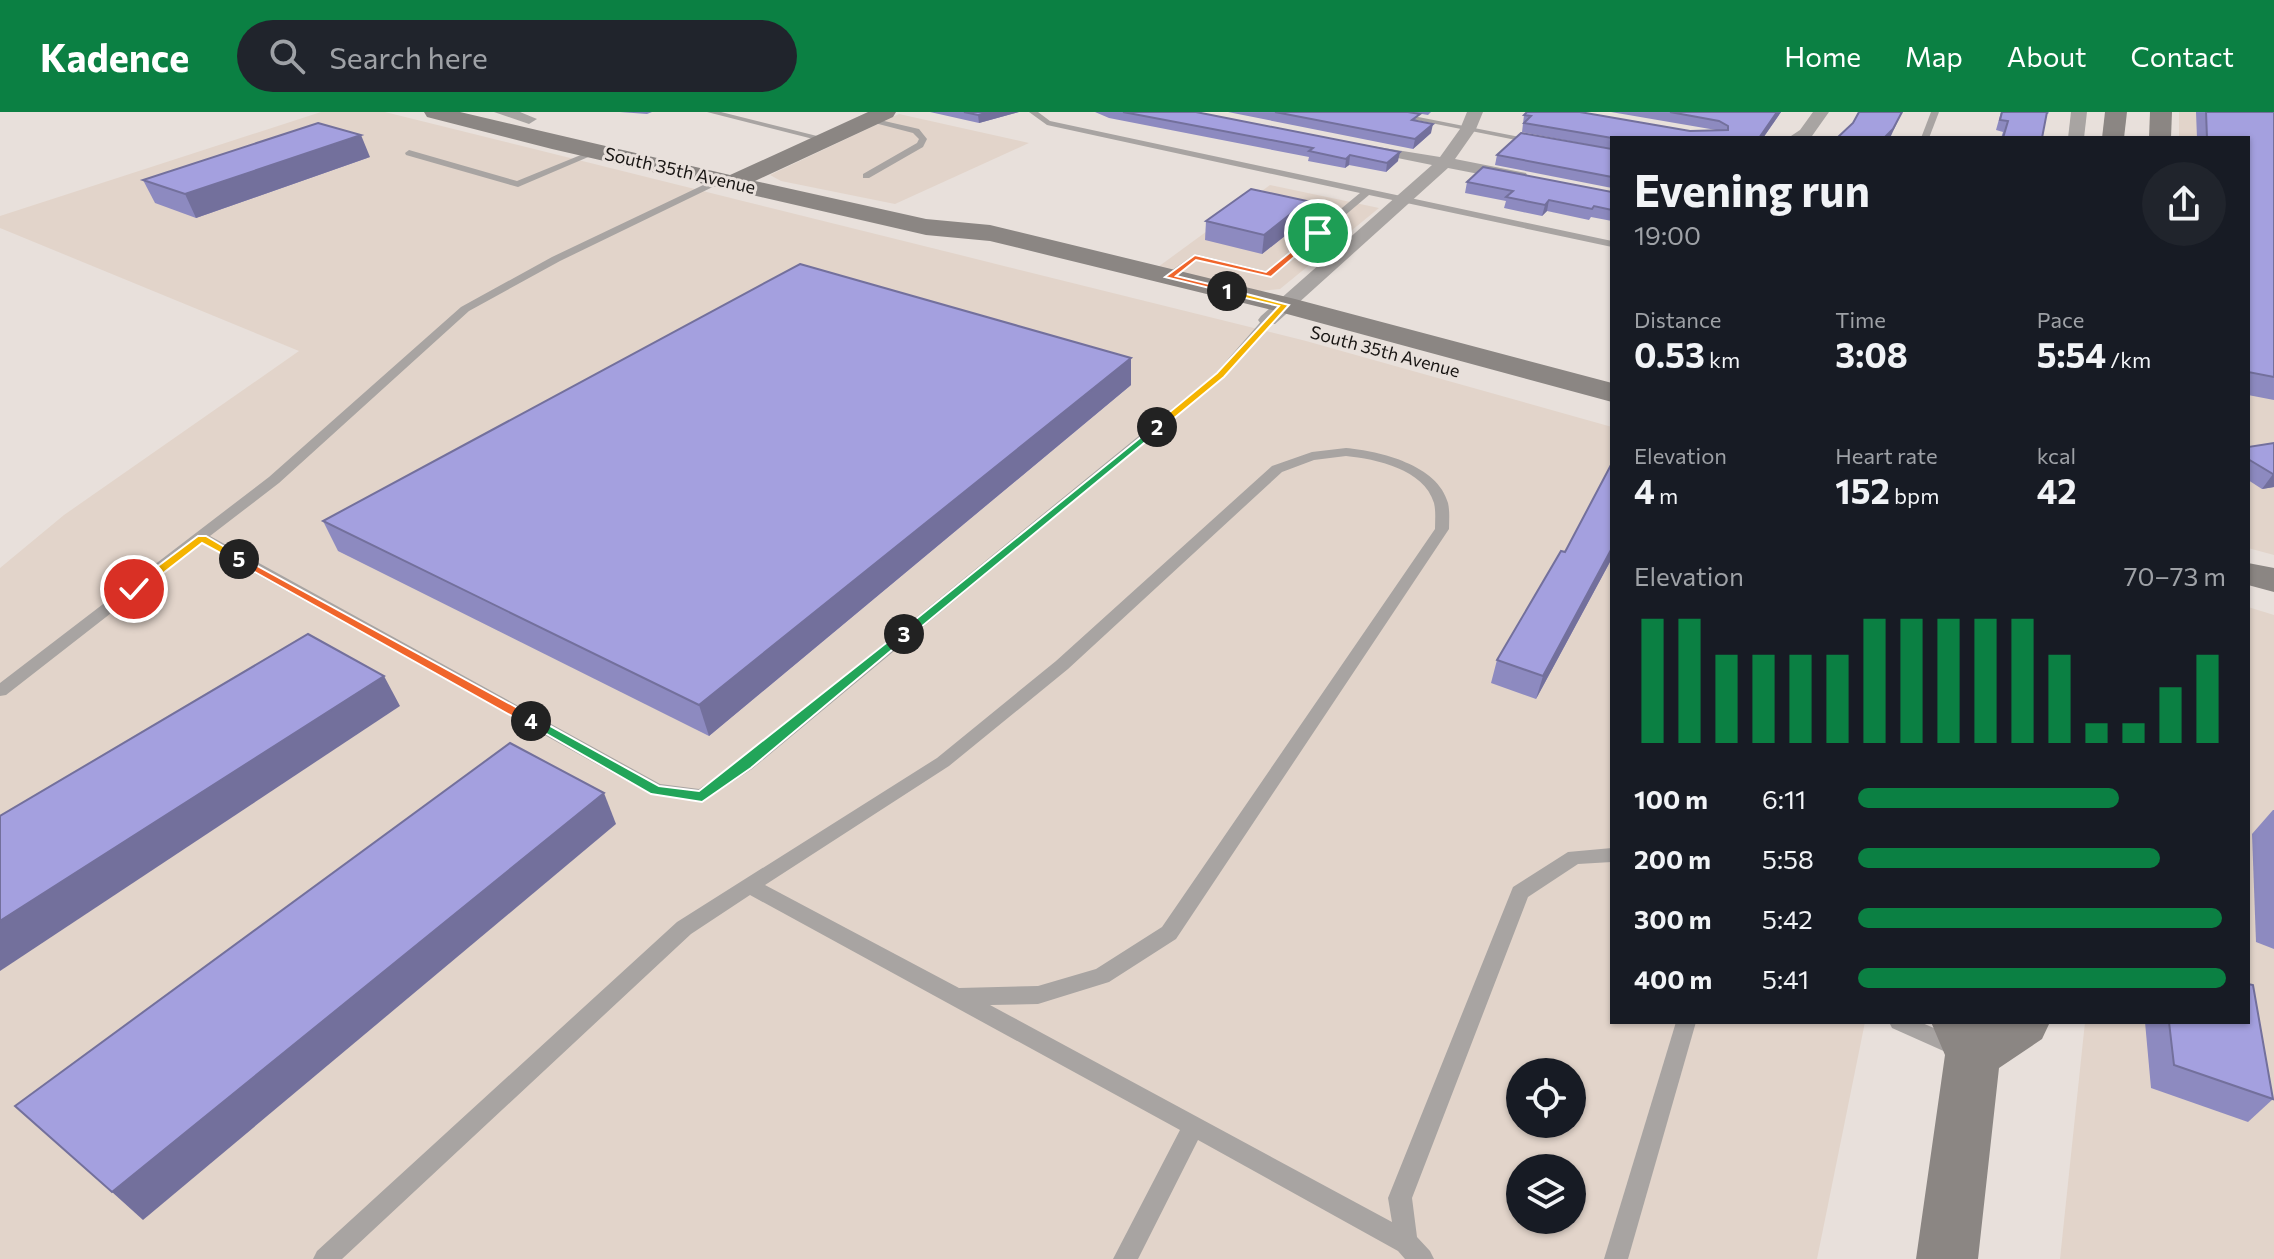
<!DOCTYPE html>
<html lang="en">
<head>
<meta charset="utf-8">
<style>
	body { margin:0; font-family:Commissioner,sans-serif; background:#20242c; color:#f1f3f6; height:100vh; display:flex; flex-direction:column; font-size:30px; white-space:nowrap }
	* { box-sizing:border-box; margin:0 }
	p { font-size:26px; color:#9ea1a6 }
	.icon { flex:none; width:44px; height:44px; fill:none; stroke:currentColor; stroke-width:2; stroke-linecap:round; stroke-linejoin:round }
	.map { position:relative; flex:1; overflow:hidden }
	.side { position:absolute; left:1610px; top:24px; width:640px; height:888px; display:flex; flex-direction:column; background:#171b24; border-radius:0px; box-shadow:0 2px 6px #0004 }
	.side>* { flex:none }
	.fabs { position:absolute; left:1506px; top:946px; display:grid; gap:16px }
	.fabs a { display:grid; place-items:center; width:80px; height:80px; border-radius:50%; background:#171b24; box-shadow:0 2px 6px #0004; font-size:40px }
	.pin { position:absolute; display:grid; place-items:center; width:68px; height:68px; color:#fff; margin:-34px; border:4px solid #fff; border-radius:50%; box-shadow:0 2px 8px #0007 }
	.km { position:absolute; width:40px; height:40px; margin:-20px; border-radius:50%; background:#222; color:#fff; font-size:22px; line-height:40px; text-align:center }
	.round { display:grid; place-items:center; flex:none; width:84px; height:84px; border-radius:42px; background:#20242c }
	.headline { display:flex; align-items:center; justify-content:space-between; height:136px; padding:0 24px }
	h1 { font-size:44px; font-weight:700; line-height:60px }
	.stats { display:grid; grid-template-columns:repeat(3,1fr); gap:12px; height:136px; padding:8px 24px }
	.stats div { display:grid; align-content:center }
	.stats b { font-size:34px; font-weight:700 }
	.stats small { font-size:22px; font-weight:400 }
	.stats p { font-size:22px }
	.chart { height:224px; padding:16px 24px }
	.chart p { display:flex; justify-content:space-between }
	.chart svg { width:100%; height:144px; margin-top:8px; stroke:#0b8043; stroke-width:6 }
	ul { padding:0 24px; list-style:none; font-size:26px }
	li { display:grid; grid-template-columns:128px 96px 1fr; align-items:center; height:60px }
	li i { height:20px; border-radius:10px; background:#0b8043 }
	header { display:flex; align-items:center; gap:48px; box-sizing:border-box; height:112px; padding:0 40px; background:#0b8043; color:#fff }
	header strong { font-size:38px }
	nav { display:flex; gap:44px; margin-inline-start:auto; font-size:28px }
	.search { width:560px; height:72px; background:#20242c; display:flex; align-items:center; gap:20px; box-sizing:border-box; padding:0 28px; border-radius:44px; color:#9ea1a6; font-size:30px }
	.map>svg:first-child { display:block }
	.built { fill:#e2d4ca; fill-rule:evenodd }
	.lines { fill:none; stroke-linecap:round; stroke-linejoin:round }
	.lane { fill:#a8a4a2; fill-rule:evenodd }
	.street { fill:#a8a4a2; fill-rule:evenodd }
	.secondary { fill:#8b8683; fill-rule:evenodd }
	.wall { fill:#8d8ac0 }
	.shaded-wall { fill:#73709c }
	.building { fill:#a4a0df; stroke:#73709c; stroke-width:2 }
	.split-1 { fill:#f0652b; stroke:#fff; stroke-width:2 }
	.split-2 { fill:#f5b400; stroke:#fff; stroke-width:2 }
	.split-3 { fill:#22a559; stroke:#fff; stroke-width:2 }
	.split-4 { fill:#22a559; stroke:#fff; stroke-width:2 }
	.split-5 { fill:#f0652b; stroke:#fff; stroke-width:2 }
	.split-6 { fill:#f5b400; stroke:#fff; stroke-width:2 }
	.labels { text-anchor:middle; stroke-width:6; stroke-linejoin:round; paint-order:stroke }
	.far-street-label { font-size:18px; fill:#181513; stroke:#e8e0db }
</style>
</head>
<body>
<header>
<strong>Kadence</strong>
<div class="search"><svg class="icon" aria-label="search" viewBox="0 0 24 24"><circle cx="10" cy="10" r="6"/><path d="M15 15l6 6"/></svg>Search here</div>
<nav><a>Home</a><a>Map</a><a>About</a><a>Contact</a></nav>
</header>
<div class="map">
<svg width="2274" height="1147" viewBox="0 0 2274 1147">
	<rect width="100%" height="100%" fill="#e8e0db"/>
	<g class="built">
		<path d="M321,0H385L1306,229L1612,315V910H1865L1817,1147H0V456L64,403L299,239L0,116V104ZM1520,960H1572V1012H1520ZM1520,1056H1572V1108H1520Z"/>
		<polygon points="2179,0 2274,0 2274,443 2248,436 2248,26 2179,26"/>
		<polygon points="899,2 1029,31 895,92 781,69 770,63"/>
		<polygon points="1270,73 1379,96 1280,177 1260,179 1158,155"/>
		<polygon points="2248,495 2274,503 2274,1147 2060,1147 2085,910 2248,910"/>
	</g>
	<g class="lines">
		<g class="lane">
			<polygon points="707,0 721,0 829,27 825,30"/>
			<polygon points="1029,0 1038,0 1050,9 1612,129 1612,135 1369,83 1272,165 1197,148 1169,168 1164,165 1165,163 1195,142 1266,159 1360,81 1047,13"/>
			<polygon points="1376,0 1393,0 1540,29 1536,32"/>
			<polygon points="1931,0 1939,0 1929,26 1921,26"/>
			<polygon points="867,5 919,17 927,27 923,35 869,66 863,66 863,62 917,31 919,27 913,21 867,9"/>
			<polygon points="409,38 517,69 593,38 600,40 518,75 406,43 405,41"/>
			<polygon points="720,65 723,66 723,70 560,149 469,199 279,371 210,424 660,672 699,677 740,649 1216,261 1264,206 1273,208 1224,265 752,657 702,690 650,682 201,431 6,583 0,584 0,571 269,365 461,195 552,145"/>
			<path d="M1346,336C1380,339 1438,353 1448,391C1450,400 1449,409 1449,417L1176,827L1109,870L1038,892L990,893L1392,1110L1388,1086L1513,775L1568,740L1612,736V750L1578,752L1528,785L1412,1086L1417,1125L1430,1139L1434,1147H1405L1398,1139L1198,1028L1138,1147H1113L1180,1018L750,783L691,822L342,1147H313L317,1139L677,810L937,646L1056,549L1272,354L1312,340ZM1346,344C1376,347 1424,357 1434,391C1436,399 1435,409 1435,417L1162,815L1096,857L1038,874L959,876L765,773L949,654L1068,557L1282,360L1314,348Z"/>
			<polygon points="1676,910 1696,910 1628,1147 1604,1147"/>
			<polygon points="1889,910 1920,910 1964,929 1967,936 1964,943 1957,945 1892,916"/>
		</g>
		<g class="street">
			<polygon points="494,0 520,0 537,7 529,12"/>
			<polygon points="1467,0 1483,0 1476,17 1455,47 1526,61 1528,65 1526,69 1520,70 1448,56 1275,212 1261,212 1258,208 1261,204 1432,53 1353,37 1353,31 1440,45 1460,17"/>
			<polygon points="1813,0 1829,0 1812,24 1788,26 1800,18"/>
			<polygon points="2071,0 2087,0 2084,26 2068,26"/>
		</g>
		<g class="secondary">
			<polygon points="424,0 460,0 730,63 868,0 896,0 893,5 755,69 926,107 990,113 1295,187 1612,271 1612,290 1276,199 990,129 926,123 552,37 427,5"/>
			<polygon points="2105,0 2127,0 2124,26 2102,26"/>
			<polygon points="2150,0 2172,0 2171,26 2149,26"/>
			<polygon points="2248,451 2274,456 2274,480 2248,473"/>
			<polygon points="1931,910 2050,910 2042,927 1999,956 1978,1147 1916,1147 1945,943"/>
		</g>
	</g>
	<g class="wall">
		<polygon points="620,0 652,0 647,2"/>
		<polygon points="930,0 1019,0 979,11"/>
		<polygon points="1095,0 1196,0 1398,49 1386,60 1349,53 1345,56 1308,49 1309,45 1109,6"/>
		<polygon points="1228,0 1408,0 1431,21 1413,37"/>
		<polygon points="1410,0 1431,0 1428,3"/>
		<polygon points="1611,0 1781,0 1763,26 1612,26 1612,37 1522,20 1524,3 1690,19 1716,18"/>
		<polygon points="2001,0 2049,0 2048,2 2046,2 2042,26 2001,26 2003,20 1996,18"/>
		<polygon points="2196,0 2274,0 2274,288 2248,283 2248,26 2197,26"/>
		<polygon points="1612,37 1612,76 1495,53 1497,43"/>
		<polygon points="370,45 196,106 155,91 143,68"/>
		<polygon points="1467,70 1612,80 1612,109 1591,105 1589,108 1547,99 1542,104 1504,96 1506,89 1465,81"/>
		<polygon points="1305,108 1262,142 1205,128 1206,109"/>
		<polygon points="1131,273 709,624 338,439 323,409"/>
		<polygon points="2274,331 2274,375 2262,377 2248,368 2248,335"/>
		<polygon points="1612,351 1612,449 1611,448 1536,587 1491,571 1497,548 1565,440"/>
		<polygon points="2273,698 2274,698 2274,837 2256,830 2252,722"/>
		<polygon points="2145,910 2248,910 2273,987 2248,1010 2151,976"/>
	</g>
	<g class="shaded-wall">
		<polygon points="990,0 1019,0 979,11 978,3"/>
		<polygon points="1777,0 1781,0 1763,26 1759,26"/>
		<polygon points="1902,0 1890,26 1884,26"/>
		<polygon points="1433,12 1431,21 1413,37 1415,27"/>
		<polygon points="361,23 370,45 196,106 185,82"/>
		<polygon points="1400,40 1398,49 1386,60 1387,51"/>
		<polygon points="1350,43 1349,53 1345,56 1346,47"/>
		<polygon points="1549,88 1547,99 1542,104 1545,93"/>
		<polygon points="1307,89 1305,108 1262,142 1264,123"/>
		<polygon points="1131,246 1131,273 709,624 699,593"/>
		<polygon points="2273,362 2274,362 2274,375 2262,377"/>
		<polygon points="1612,436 1611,448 1536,587 1543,564"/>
		<polygon points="384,564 400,594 0,859 0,809"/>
		<polygon points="604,681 616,712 143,1108 112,1080"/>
	</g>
	<g class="building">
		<polygon points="964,0 990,0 978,3"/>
		<polygon points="1123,0 1196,0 1400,40 1387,51 1350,43 1346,47 1309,39 1313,36"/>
		<polygon points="1275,0 1408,0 1420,2 1412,8 1433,12 1415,27"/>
		<polygon points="1527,0 1580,0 1690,19 1728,18 1728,14 1719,9 1670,0 1777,0 1759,26 1612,26 1524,11 1531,4 1524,3"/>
		<polygon points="1859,0 1902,0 1893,17 1884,26 1837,26 1853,11"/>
		<polygon points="2002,0 2047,0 2042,26 2003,26 2008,9 2000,8"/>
		<polygon points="2206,0 2274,0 2274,265 2248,260 2248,26 2207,26"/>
		<polygon points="318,11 361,23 185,82 143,68"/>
		<polygon points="1521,21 1612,37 1612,65 1497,43"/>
		<polygon points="1483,55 1612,80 1612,98 1594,94 1592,97 1549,88 1545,93 1506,85 1513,79 1467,70"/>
		<polygon points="1251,77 1307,89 1264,123 1206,109"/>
		<polygon points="800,152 1131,246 699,593 323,409"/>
		<polygon points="2274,331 2274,362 2273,362 2248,347 2248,335"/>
		<polygon points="1612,351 1612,436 1543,564 1497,548 1561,439 1565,440"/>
		<polygon points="308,522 384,564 0,809 0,704"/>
		<polygon points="510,631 604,681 112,1080 15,994"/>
		<polygon points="2248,872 2253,873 2273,987 2174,953 2169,910 2248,910"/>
	</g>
	<polygon class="split-1" points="1315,120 1322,121 1271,165 1196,148 1176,164 1230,177 1230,181 1165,165 1195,143 1266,160"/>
	<polygon class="split-2" points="1227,177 1289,193 1224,265 1161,317 1154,317 1154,313 1217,261 1279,194 1224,181"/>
	<polygon class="split-3" points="1157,312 1162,315 1161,317 909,525 900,525 900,520"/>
	<polygon class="split-4" points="900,520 911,522 751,656 702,690 651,682 524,609 531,604 536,606 659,674 699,679"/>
	<polygon class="split-5" points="239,444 536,606 538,609 531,614 526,612 235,449 235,445"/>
	<polygon class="split-6" points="198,424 206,424 245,447 235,449 202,431 139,480 130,480 130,475"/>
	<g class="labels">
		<g class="far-street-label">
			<text transform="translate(680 59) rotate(13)" y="6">South 35th Avenue</text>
			<text transform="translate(1385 240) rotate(15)" y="6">South 35th Avenue</text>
		</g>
	</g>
</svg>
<div class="fabs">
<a><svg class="icon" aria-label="locate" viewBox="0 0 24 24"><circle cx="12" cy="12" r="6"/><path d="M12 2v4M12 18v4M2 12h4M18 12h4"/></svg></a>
<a><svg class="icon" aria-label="layers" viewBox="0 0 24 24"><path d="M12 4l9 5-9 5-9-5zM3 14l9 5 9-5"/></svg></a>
</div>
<div class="pin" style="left:1318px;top:121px;background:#1e9e55"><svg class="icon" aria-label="arrive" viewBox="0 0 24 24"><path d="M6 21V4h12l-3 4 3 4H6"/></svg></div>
<div class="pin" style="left:134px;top:477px;background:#d93025"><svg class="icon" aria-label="check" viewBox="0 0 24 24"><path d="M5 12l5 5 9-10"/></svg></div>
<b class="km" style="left:1227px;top:179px">1</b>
<b class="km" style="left:1157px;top:315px">2</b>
<b class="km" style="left:904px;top:522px">3</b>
<b class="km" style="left:531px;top:609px">4</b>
<b class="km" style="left:239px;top:447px">5</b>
<section class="side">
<div class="headline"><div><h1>Evening run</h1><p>19:00</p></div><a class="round"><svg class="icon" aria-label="share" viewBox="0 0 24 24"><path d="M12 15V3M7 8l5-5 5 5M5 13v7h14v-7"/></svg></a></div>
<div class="stats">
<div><p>Distance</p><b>0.53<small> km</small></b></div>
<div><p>Time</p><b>3:08</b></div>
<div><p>Pace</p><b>5:54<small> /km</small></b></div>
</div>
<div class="stats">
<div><p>Elevation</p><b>4<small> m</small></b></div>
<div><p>Heart rate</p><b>152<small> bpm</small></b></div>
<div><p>kcal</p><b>42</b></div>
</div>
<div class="chart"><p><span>Elevation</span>70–73 m</p>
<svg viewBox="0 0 160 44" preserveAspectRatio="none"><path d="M5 44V6M15 44V6M25 44V17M35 44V17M45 44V17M55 44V17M65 44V6M75 44V6M85 44V6M95 44V6M105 44V6M115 44V17M125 44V38M135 44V38M145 44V27M155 44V17"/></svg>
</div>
<ul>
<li><b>100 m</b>6:11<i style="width:71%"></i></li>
<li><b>200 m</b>5:58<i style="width:82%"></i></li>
<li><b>300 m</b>5:42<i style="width:99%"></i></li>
<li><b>400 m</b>5:41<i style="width:100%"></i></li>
</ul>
</section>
</div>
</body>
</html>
